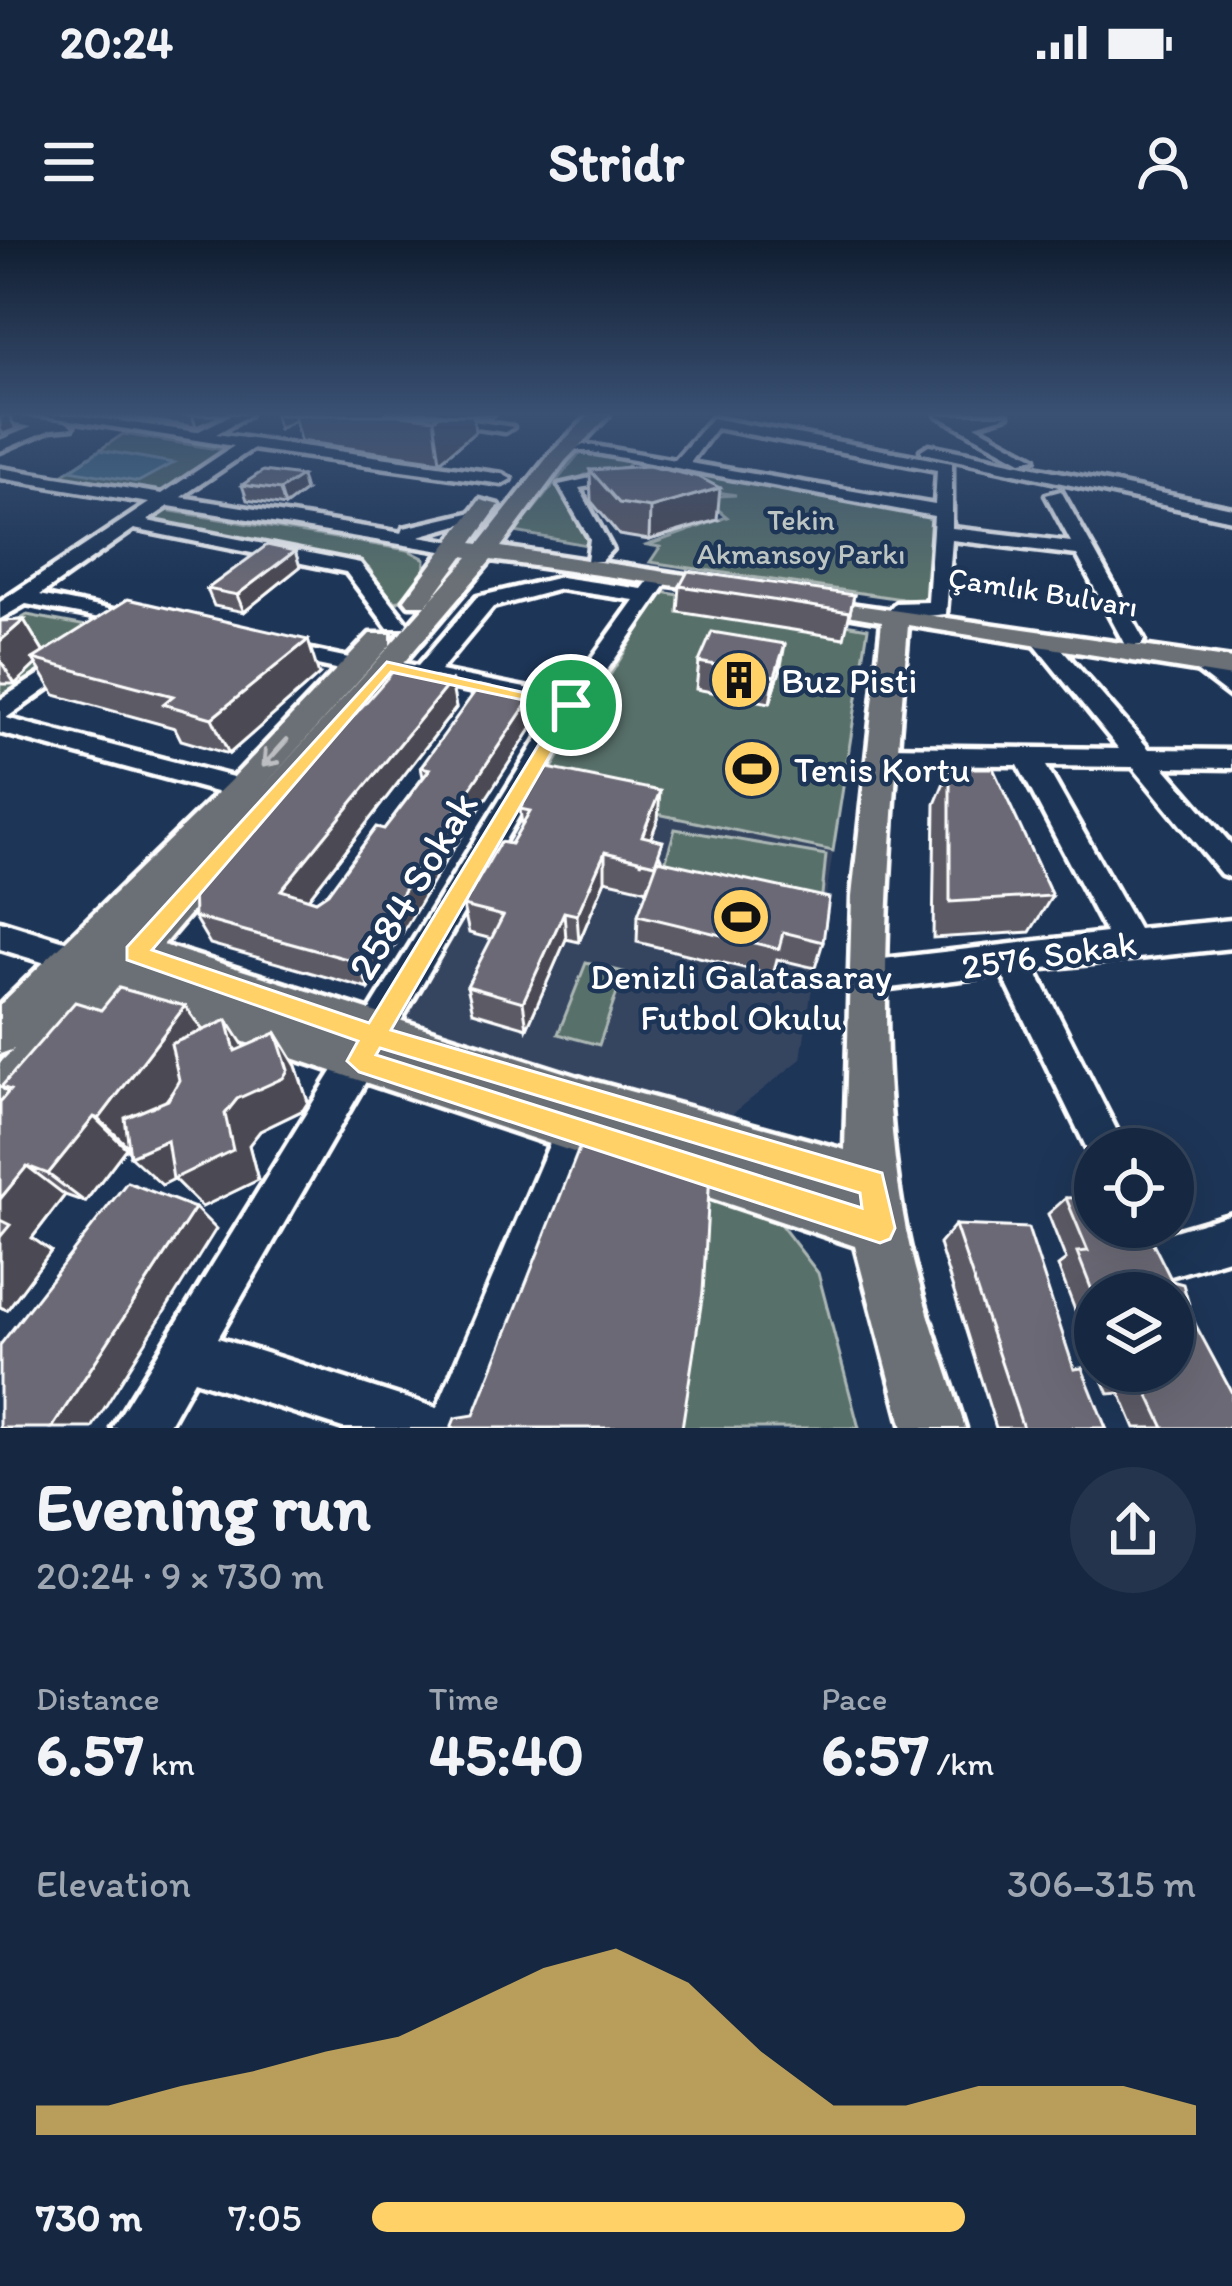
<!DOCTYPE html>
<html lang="en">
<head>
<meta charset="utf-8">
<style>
	body { margin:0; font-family:Itim,sans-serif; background:#23344c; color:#f1f3f6; height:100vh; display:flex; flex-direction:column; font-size:45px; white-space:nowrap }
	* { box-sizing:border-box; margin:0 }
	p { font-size:39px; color:#9ea6b1 }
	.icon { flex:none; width:66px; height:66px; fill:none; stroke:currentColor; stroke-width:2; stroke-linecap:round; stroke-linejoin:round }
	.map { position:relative; height:1188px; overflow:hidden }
	.drawer { display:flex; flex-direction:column; background:#162841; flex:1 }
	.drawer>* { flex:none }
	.fabs { position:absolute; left:1074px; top:888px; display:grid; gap:24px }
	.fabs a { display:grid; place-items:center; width:120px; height:120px; border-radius:50%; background:#162841; box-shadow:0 12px 48px #0002,0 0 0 3px #35445a; font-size:60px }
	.pin { position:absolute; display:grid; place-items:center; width:102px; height:102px; color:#fff; margin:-51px; border:6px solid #fff; border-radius:50%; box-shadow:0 3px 12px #0007 }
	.round { display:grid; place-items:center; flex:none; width:126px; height:126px; border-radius:63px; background:#23344c }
	.head { display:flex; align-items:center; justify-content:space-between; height:204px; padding:0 36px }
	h1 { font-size:66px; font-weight:700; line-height:90px }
	.figures { display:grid; grid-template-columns:repeat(3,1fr); gap:18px; height:204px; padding:12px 36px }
	.figures div { display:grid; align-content:center }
	.figures b { font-size:60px; font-weight:700 }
	.figures small { font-size:33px; font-weight:400 }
	.figures p { font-size:33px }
	.chart { height:336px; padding:24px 36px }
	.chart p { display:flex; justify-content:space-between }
	.chart svg { width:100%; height:216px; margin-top:12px; fill:#ffd166; opacity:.7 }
	ul { padding:0 36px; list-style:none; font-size:39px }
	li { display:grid; grid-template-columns:192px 144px 1fr; align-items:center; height:90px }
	li i { height:30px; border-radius:15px; background:#ffd166 }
	.status { display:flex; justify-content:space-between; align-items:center; height:84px; padding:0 60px; background:#162841; direction:ltr }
	.status svg { height:33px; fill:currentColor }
	header { display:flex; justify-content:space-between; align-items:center; height:156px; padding:0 36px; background:#162841; font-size:54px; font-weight:700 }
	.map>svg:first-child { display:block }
	.built { fill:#344560 }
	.green { fill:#596f6a; stroke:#acb7b4; stroke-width:3 }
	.water { fill:#447089; stroke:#8fa9b8; stroke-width:3 }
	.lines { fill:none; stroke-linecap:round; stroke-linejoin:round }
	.minor-casing { stroke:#fff; stroke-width:9 }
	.major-casing { stroke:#fff; stroke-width:9 }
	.minor { fill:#1d3557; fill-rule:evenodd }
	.major { fill:#6b6f75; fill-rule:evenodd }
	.wall { fill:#5c5a65; stroke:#fff; stroke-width:3 }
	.shaded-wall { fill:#4b4a52; stroke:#fff; stroke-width:3 }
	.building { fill:#6b6975; stroke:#fff; stroke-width:3 }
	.oneway { stroke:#bcbec1 }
	.route { fill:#ffd166; stroke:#fff; stroke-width:3; fill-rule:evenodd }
	.labels { text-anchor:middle; stroke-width:9; stroke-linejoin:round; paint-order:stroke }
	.far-park-label { font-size:30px; fill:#bdc5c3; stroke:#1d3557 }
	.far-street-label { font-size:30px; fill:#fff; stroke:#1d3557 }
	.poi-label { font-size:36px; fill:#fff; stroke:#1d3557; text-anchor:start }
	.street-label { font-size:36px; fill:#fff; stroke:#1d3557 }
	.near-street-label { font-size:42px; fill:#fff; stroke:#1d3557 }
</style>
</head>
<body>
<div class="status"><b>20:24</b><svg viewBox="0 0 49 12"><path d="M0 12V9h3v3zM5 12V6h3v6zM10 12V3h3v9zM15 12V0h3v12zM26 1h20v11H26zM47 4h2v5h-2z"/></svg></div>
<header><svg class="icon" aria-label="menu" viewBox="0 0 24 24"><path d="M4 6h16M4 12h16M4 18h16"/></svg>Stridr<svg class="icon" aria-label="person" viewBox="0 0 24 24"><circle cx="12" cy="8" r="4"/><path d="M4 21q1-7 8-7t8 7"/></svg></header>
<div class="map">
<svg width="1232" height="1188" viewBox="0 0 1232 1188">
	<rect width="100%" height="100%" fill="#1d3557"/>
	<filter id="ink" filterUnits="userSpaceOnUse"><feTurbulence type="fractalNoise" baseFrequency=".00833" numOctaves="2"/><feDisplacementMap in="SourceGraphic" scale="24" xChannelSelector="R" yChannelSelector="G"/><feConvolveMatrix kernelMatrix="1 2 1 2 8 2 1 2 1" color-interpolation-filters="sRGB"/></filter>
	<g filter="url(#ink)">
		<polygon class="built" points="539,549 833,611 801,819 710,892 397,792"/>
		<g class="green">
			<polygon points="123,194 224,210 165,255 61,236"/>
			<polygon points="581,211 632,217 623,233 585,235 561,249 592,306 515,292"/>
			<polygon points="652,223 932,275 929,363 650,322 660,307 648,305 727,277 703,257 736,255 693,248 644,230"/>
			<polygon points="165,270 408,310 425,319 424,338 398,362 388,359 369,328 144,284"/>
			<polygon points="662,352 868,388 833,611 539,549"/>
			<polygon points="27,375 103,389 0,463 0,392"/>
			<polygon points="675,589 826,615 820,675 659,644"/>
			<polygon points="586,723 624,732 599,805 558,794"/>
			<polygon points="704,953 774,976 818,1033 859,1188 679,1188"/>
		</g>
		<polygon class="water" points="100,210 173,223 138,242 70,230"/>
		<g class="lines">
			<g class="minor-casing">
				<g id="minor">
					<polygon points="0,175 65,182 73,187 51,189 0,211 0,200 32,187 0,181"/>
					<polygon points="39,175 75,175 197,192 231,175 249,175 216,194 502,234 511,239 502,244 252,209 181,257 402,293 404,288 486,269 486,277 419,296 461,303 461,311 454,313 169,266 147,281 360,323 407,383 404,388 388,388 346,332 134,289 40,355 152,378 152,388 26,364 0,379 0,362 149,263 0,238 0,228 162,254 234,206"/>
					<polygon points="388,175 433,175 513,187 505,192"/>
					<polygon points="937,175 1008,175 975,185 1035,218 1021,221"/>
					<path d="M712,178L952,223V288L1071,302L1046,255L1061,251L1144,400L1141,405H1125L1077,315L952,300L946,374L888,380L885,375L896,363L928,362L934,276L575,209L583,204L675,220ZM716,188L937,230L935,265L690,223Z"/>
					<polygon points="929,205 1232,268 1232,280 923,213 921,210"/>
					<polygon points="627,230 633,231 633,239 579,248 612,309 601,321 587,321 590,299 559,245"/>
					<path d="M653,335L670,339L583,465L218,1098L437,1168L561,877L575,871L589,877L595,891L481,1188H343L194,1140L167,1188H112L556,469L387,434L375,427L387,420L418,426L477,357L560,337L642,349ZM560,349L634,360L565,456L440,431L493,367Z"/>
					<polygon points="1041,392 1049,394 1149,509 1232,510 1232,528 1164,527 1232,605 1232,638 1221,634 1133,527 1046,526 1138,689 1232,680 1232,708 1035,729 1126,909 1095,909 1095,925 1002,734 866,751 854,746 848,736 854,726 866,721 1106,693 1018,525 882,524 868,515 882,506 1119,509 1030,399"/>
					<polygon points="273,402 363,421 367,426 355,433 265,414 261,409"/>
					<polygon points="76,411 84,413 84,423 6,478 252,542 256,549 252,556 242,559 0,493 0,460"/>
					<polygon points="1202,417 1232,438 1232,458 1194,429 1194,419"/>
					<polygon points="0,681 87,708 92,718 87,728 75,732 0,709"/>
					<polygon points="1232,974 1232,1018 1157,1040 1141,1033 1134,1017 1141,1001"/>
				</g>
			</g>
			<g class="major-casing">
				<path id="major" d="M590,175H609L565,221L501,307L731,342L740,345V355L491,320L163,705L585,839L845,910L852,657L882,381L794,366V356L1232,419V437L908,385C893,577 870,778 902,969C914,1043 943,1116 965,1188H903L855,1006L116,759L17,873L0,879V823L14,809L0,814V765L230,541L370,394H390V406L256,555L469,317L463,316L427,365H409L405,360L480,260L499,265L472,303L479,304L551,213Z"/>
			</g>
			<use href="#minor" class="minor"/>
			<use href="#major" class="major"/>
		</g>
		<g class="wall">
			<polygon points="112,175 224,175 196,187"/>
			<polygon points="275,175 495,175 491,179 473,176 475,192 440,221 300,201 295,180 279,189"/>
			<polygon points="590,230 717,280 649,300 619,295 591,261"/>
			<polygon points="242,245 305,251 285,266 247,260"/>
			<polygon points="295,311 300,327 244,372 214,366 207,349"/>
			<polygon points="680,346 854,355 844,398 678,372"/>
			<polygon points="24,380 44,413 319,435 229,514 181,500 175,488 55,455 36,424 15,444 0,444 0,381"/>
			<polygon points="699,422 780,431 770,463 696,449"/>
			<polygon points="451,441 456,468 308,659 316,661 328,653 384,589 423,537 421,527 532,456 535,483 441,628 369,749 210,704 194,677 241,604"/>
			<polygon points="950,528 1052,656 1030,692 933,698 935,564"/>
			<polygon points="520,569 658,579 651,598 662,621 823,702 815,728 777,719 773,735 637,702 638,675 648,650 605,640 579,702 566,699 527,788 473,772 467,746 492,699 469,693 463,666 511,604 522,586"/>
			<polygon points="101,770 203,791 244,807 276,793 296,826 308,862 303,870 260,891 249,905 258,940 202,967 174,939 162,945 126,908 85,962 65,955 32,998 51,1011 7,1070 0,1067 0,862 8,853 1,847"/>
			<polygon points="1066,958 1194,1082 1232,1188 1135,1188 1120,1153 1109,1154 1099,1131 1173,1131 1095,1053 1095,1122 1058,1026 1066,1020 1048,974"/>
			<polygon points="955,985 1074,1129 1106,1188 996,1188 939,1004"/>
		</g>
		<g class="shaded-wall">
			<polygon points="6,175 9,175 16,189 3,194 0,189 0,177"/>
			<polygon points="192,175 224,175 196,187"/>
			<polygon points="275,175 293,175 295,180 279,189"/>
			<polygon points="440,175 473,175 475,192 440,221 434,179"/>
			<polygon points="301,236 305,251 285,266 280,250"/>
			<polygon points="720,248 717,280 649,300 650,268"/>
			<polygon points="295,311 300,327 244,372 237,355"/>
			<polygon points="24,380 45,415 33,419 36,424 15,444 0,420 0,401"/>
			<polygon points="308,400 319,435 229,514 212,478"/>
			<polygon points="785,404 780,431 770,463 775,436"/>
			<polygon points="451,441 456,468 294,677 281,650"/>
			<polygon points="532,456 535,483 441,628 369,749 358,722 435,601"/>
			<polygon points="660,551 658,579 641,624 642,596"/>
			<polygon points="605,612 605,640 579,702 577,675"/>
			<polygon points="564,672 566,699 527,788 523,762"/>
			<polygon points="185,766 210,800 131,909 99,879"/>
			<polygon points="227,780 249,814 235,811"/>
			<polygon points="276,793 296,826 308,862 303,870 260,891 249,905 258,940 202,967 174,939 162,945 130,916 225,874 237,859"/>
			<polygon points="94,877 126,908 85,962 48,934"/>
			<polygon points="27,926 65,955 32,998 51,1011 7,1070 0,1067 0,959"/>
			<polygon points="195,968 216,989 92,1188 52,1188"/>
		</g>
		<g class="building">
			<polygon points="400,175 440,175 434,179"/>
			<polygon points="648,226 699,237 720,248 650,268 619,263 590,230"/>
			<polygon points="263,231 301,236 280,250 242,245"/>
			<polygon points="267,305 295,311 237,355 207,349"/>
			<polygon points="688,331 854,355 850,372 680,346"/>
			<polygon points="128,359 308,400 212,478 163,464 173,456 33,419"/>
			<polygon points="24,380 0,401 0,381"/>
			<polygon points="712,392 785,404 775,436 699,422"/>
			<polygon points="394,430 451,441 281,650 316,661 328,653 376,587 384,589 430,529 421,527 479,446 532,456 435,601 358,722 194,677 193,646 235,603 241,604"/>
			<polygon points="543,527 660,551 642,596 663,601 655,624 605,612 577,675 564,672 523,762 467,746 503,676 463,666 500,602 511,604 530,571 520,569"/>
			<polygon points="950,528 993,528 1052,656 950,662"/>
			<polygon points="658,620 829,658 823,702 783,692 779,709 638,675"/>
			<polygon points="119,748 185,766 99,879 94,877 48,934 27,926 0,959 0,862 10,850 1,847 75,762 101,770"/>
			<polygon points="227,780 235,811 276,793 288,830 283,838 237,859 225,874 233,910 173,939 167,900 130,916 125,878 168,860 179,840 171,804"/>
			<polygon points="586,891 710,932 703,1052 682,1188 451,1188 455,1178 474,1175"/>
			<polygon points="127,942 195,968 52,1188 0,1188 0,1105"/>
			<polygon points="1095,957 1095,987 1145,987 1172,1041 1183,1044 1194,1082 1232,1153 1232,1188 1164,1188 1143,1143 1132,1144 1126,1131 1173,1131 1173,1053 1095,1053 1095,1058 1077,1012 1088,1011 1066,958"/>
			<polygon points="0,980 10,985 0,997"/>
			<polygon points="955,985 1028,988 1074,1129 1082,1128 1106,1188 1023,1188"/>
		</g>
		<defs><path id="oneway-shaft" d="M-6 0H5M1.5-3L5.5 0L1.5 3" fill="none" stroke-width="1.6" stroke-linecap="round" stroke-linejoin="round" transform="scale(3)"/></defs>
		<use class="oneway" href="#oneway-shaft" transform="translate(275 513) rotate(132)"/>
	</g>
	<linearGradient id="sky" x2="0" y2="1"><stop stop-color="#101d30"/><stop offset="0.51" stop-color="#3a5174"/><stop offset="1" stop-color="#3a5174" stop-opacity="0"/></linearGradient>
	<rect width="1232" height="341" fill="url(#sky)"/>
	<path class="route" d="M387,422L579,465L391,790L882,933L895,988L890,999L880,1003L359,832L347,821L358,801L127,720V707ZM391,432L561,468L369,783L152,710ZM380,808L860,953L862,968L376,815Z"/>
	<defs>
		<g id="building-disc" transform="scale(3)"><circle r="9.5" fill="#ffd166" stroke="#1d3557"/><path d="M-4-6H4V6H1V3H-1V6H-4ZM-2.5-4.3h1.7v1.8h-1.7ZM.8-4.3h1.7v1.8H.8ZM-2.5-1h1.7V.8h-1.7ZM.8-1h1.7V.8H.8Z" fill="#111"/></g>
		<g id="stadium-disc" transform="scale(3)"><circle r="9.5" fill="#ffd166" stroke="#1d3557"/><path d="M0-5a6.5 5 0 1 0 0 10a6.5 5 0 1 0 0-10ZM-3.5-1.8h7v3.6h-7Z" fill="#111"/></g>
	</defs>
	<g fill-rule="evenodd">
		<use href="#building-disc" x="739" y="440"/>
		<use href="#stadium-disc" x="752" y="529"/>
		<use href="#stadium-disc" x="741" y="677"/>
	</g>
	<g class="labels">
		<g class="far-park-label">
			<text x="801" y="290">Tekin<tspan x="801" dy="34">Akmansoy Parkı</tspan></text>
		</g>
		<g class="far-street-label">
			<text transform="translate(1043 352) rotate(9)" y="10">Çamlık Bulvarı</text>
		</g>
		<g class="poi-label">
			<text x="781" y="453">Buz Pisti</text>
			<text x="794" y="542">Tenis Kortu</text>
			<text x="741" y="749" text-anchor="middle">Denizli Galatasaray<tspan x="741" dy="41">Futbol Okulu</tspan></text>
		</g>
		<g class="street-label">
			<text transform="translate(1049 714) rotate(-8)" y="13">2576 Sokak</text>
		</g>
		<g class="near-street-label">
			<text transform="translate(412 645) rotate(-59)" y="15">2584 Sokak</text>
		</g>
	</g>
</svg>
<div class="fabs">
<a><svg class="icon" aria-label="locate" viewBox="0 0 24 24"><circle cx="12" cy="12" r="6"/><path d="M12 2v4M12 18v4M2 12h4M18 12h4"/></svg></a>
<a><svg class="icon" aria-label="layers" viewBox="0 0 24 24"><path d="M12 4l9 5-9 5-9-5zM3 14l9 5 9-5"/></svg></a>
</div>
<div class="pin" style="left:571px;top:465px;background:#1e9e55"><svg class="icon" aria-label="arrive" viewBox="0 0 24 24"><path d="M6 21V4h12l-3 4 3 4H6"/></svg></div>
</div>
<section class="drawer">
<div class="head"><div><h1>Evening run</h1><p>20:24 · 9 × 730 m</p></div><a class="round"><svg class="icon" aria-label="share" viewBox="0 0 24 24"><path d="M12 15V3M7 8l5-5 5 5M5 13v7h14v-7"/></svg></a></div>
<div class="figures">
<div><p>Distance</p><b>6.57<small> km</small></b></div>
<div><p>Time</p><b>45:40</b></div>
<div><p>Pace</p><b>6:57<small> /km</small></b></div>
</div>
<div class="chart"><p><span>Elevation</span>306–315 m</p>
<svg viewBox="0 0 160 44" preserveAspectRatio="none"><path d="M0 44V38L10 38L20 34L30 31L40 27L50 24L60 17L70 10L80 6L90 13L100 27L110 38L120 38L130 34L140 34L150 34L160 38V44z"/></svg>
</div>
<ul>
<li><b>730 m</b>7:05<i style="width:72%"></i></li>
</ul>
</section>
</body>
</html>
